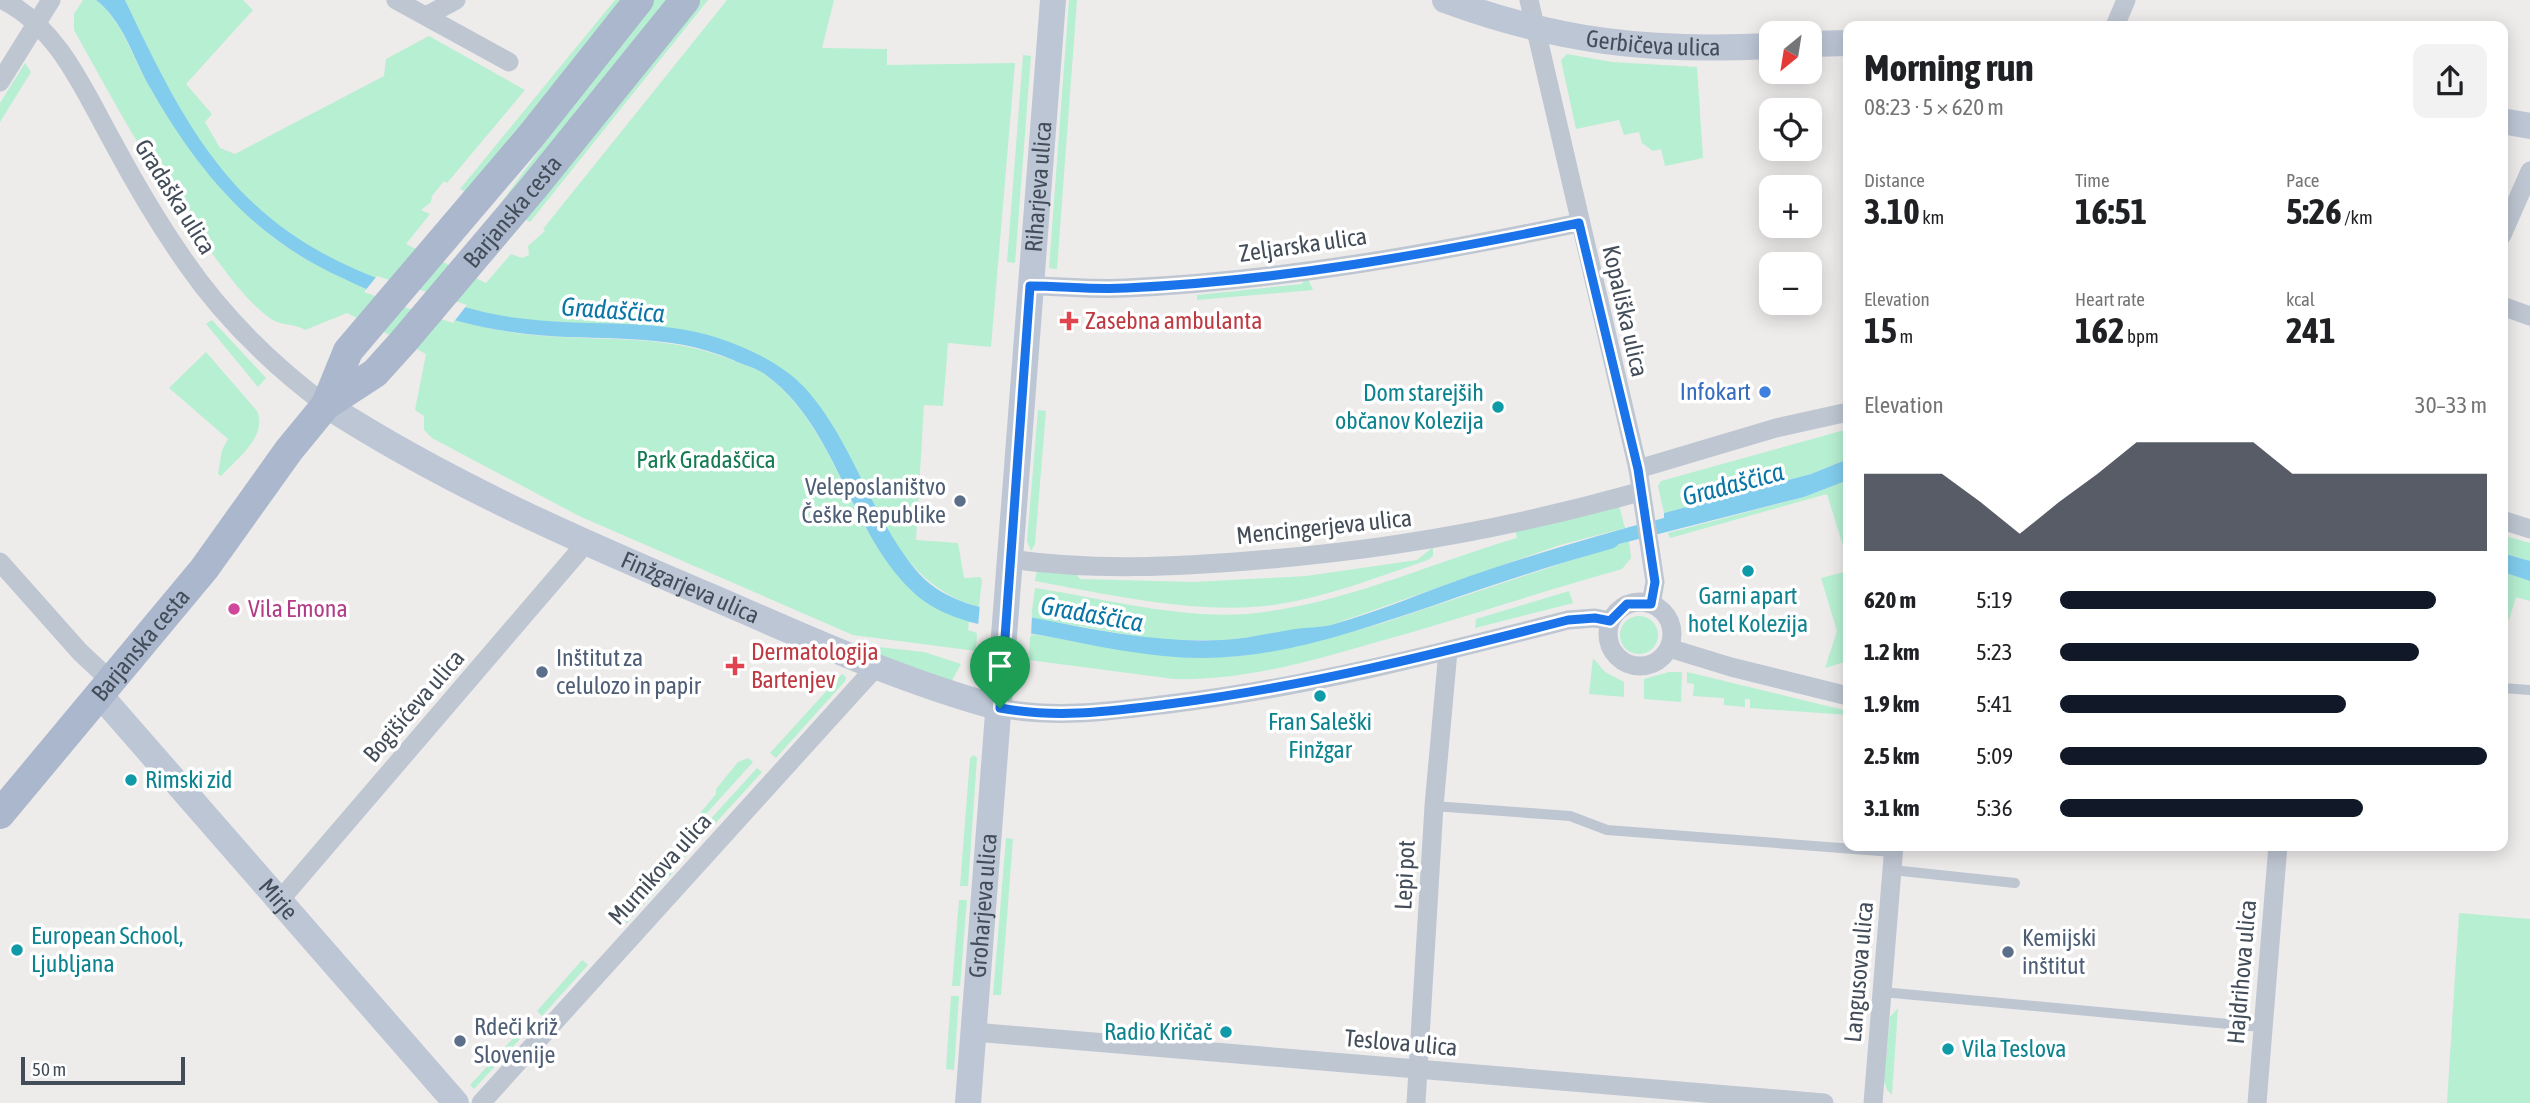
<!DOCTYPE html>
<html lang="en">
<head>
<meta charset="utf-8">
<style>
	body { margin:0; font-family:"Asap Condensed",sans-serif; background:#f2f2f2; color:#202124; height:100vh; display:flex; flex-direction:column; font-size:26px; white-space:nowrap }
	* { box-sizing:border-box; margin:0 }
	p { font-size:23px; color:#757577 }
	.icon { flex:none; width:38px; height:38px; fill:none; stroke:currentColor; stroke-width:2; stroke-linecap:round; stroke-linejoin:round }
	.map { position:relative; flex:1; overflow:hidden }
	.panel { position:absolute; left:1843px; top:21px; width:665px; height:830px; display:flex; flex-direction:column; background:#fff; border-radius:14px; box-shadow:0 4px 18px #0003 }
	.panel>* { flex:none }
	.needle { width:46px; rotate:210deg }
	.controls { position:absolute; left:1759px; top:21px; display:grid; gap:14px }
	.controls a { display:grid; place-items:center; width:63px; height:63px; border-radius:14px; background:#fff; box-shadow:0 4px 18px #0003; font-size:35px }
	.scale { position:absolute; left:21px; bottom:18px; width:164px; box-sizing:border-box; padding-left:7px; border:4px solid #434d59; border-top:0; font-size:19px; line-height:24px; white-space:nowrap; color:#434d59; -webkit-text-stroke:5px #fff; paint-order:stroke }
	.pin { position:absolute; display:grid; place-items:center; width:60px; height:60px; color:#fff; margin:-72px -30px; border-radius:50% 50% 50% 0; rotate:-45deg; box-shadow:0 0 7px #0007 }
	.pin .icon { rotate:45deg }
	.round { display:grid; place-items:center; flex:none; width:74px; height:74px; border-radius:14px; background:#f2f2f2 }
	.head { display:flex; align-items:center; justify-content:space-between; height:119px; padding:0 21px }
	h1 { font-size:38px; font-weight:700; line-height:52px }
	.stats { display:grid; grid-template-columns:repeat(3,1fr); gap:10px; height:119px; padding:7px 21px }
	.stats div { display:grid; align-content:center }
	.stats b { font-size:35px; font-weight:700 }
	.stats small { font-size:19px; font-weight:400 }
	.stats p { font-size:19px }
	.chart { height:196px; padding:14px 21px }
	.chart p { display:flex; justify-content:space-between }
	.chart svg { width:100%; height:126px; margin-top:7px; fill:#111827; opacity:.7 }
	ul { padding:0 21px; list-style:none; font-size:23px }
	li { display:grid; grid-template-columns:112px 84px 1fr; align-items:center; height:52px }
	li i { height:18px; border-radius:9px; background:#111827 }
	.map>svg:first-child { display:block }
	.green { fill:#b7efd2 }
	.water { fill:#82cced }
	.pier { fill:#eeebeb }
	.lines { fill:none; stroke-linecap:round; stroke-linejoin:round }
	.lane { stroke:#bec6d2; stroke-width:10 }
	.street { stroke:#bec6d2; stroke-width:19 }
	.secondary { stroke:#bdc6d5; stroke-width:26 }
	.primary { stroke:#aab7cc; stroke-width:30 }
	.route-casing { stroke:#fff; stroke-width:14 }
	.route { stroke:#1a73e8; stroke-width:9 }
	.health-dot { fill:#e0444e; stroke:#fff; stroke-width:2.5 }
	.shop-dot { fill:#3f7fe0; stroke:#fff; stroke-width:2.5 }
	.culture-dot { fill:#0f9aa8; stroke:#fff; stroke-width:2.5 }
	.service-dot { fill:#5c6f8a; stroke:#fff; stroke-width:2.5 }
	.hotel-dot { fill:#d1479c; stroke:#fff; stroke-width:2.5 }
	.labels { text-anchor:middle; stroke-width:7; stroke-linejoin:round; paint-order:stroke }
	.street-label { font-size:24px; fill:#434d59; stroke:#fff }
	.health-label { font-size:24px; fill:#be3a42; stroke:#fff; text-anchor:start }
	.shop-label { font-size:24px; fill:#366cbe; stroke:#fff; text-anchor:end }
	.culture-label { font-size:24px; fill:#0d838f; stroke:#fff; text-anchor:start }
	.park-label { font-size:24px; fill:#147a51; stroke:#fff }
	.service-label { font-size:24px; fill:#4e5e75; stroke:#fff; text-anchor:start }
	.hotel-label { font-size:24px; fill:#b23c85; stroke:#fff; text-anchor:start }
	.water-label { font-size:26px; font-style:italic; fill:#0976a6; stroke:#fff }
</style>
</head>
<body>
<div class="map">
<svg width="2530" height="1103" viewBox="0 0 2530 1103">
	<rect width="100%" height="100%" fill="#eeebeb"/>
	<g class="green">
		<path d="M83,0H96C122,21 131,54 147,82C191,159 242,227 322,268C385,300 454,325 524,334C600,343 667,331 739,363C747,366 759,369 766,375C856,444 847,580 969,621L968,630L977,633L976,651L853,635L579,516L432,438L424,430V416L415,410L426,354L347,313L305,330C292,322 280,327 267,316C246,300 230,277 214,256C159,186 117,107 74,30V14Z"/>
		<path d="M125,0H243L253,10L186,84L212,114L205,122L220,148L235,154L384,76L386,59L429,36L525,90L447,183L444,181L432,196L431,202L421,210L430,214L406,244L486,283L511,254L522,258L529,255L528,246L545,231L543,229L727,0H834L822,48L887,49V65L1015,63L991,347L948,343L943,406L924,405L916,540L958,543L964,578L980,577L982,580L979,607C901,587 867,496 830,432C815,406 804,383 778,367C705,319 636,329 554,323C458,315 318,271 249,201C192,144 159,72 125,0Z"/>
		<polygon points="615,0 626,0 468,193 460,189"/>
		<polygon points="654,0 671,0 498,207 578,97"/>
		<polygon points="698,0 708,0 530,222 522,218"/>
		<polygon points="1069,0 1077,0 1057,269 1049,268"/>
		<polygon points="1567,54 1612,62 1697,67 1703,158 1665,166 1661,149 1653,151 1642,143 1639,132 1624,135 1619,120 1576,129 1561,60"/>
		<polygon points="1023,55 1031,56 1015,263 1007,262"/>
		<polygon points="25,63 31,72 0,122 0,103"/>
		<polygon points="1304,279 1308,279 1313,290 1197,300 1197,295 1302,284"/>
		<polygon points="212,320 266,378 258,387 206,324"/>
		<path d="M206,352L257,411C268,437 236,459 221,476L218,474L222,450L228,439L169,388Z"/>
		<polygon points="1038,410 1046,411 1035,544 1031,551 1027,541"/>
		<polygon points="1848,429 1848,459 1811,474 1664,513 1658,486 1661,481"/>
		<polygon points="1848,480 1848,562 1827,494 1670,538 1668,533 1804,497"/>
		<path d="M1619,506L1625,528L1560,545L1328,626L1228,640H1159L1031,618L1035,588C1101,598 1179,619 1246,614C1339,606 1428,564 1517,538L1515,529Z"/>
		<polygon points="2502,535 2530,543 2530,561 2503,553"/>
		<path d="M1629,541L1631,558L1622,569C1540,592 1459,619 1377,642C1312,661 1242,681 1174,679L1029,660L1030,634L1200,658L1240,656L1316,642L1383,623Z"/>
		<path d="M1433,547V556L1428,560C1378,577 1327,597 1274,605C1196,615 1112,595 1035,581L1037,570H1073L1080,579L1194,582L1306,576L1417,560Z"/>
		<polygon points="1848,571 1848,661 1825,668 1837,631 1821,578"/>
		<polygon points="2503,572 2530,581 2530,601 2516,597 2509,620 2503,619"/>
		<polygon points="1569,591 1573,603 1475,628 1476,619"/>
		<circle cx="1639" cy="635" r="19"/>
		<polygon points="860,645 924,652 961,664 951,682 858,649"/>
		<polygon points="1593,658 1605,672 1624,682 1624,697 1589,694"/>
		<polygon points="1669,672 1682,672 1681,702 1644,699 1644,679"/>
		<polygon points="1687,672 1848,711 1848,715 1750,708 1750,699 1745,699 1745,707 1724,705 1724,698 1693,696 1694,684 1687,683"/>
		<polygon points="842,674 846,677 845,681 776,758 770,753"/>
		<polygon points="974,755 977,758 968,886 960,886 970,758"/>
		<polygon points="748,758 753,762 677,846 675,843 716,794 716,789 738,762"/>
		<polygon points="757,768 762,772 682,860 677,856"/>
		<polygon points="1006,838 1013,839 1001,995 993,995"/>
		<polygon points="668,867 673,872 627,923 621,918"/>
		<polygon points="959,900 967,900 960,986 952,986"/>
		<polygon points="2459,913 2530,919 2530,1103 2447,1103"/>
		<polygon points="582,960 588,965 542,1016 537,1011"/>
		<polygon points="951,996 959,996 954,1070 946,1069"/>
		<polygon points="1898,1008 1892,1095 1887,1090 1884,1081 1890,1017"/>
		<polygon points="528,1022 532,1026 474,1089 470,1085"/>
	</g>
	<g class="water">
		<path d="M96,0H125C196,150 244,236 410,290C449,303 486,315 526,319C590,327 657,318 718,338C748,348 783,364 805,388C852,440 870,514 915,569C945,606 995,611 1040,619C1101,631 1159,643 1222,640C1246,639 1270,633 1295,629C1307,627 1319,628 1331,625C1378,612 1424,592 1470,576C1534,554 1598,535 1664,518V513L1811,474L1848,459V480L1804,497L1619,544L1614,548C1552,565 1492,585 1432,606C1357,631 1281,658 1202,658C1147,658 1093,645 1040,635C996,628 946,623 913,592C848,531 838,428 766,375C757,368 743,365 733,360C667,331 597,342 527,334C455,326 384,300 320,267C242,226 191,160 148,84C132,55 123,21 96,0Z"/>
		<polygon points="2502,553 2530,561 2530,581 2503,572"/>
	</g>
	<g class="pier">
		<polygon points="377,276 467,305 453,323 416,311 364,292"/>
		<polygon points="980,603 1032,614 1031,637 978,627"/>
	</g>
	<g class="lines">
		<g class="lane">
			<polyline points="2502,688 2530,690"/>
			<polyline points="1434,806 1570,816 1607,830 1893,852"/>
			<polyline points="1892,870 2015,883"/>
			<polyline points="1882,992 2261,1027"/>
		</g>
		<g class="street">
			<path d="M3,0C60,29 85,93 115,146C136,185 159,224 184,260C223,317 271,364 326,405"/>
			<polyline points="396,0 509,62"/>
			<polyline points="1529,0 1638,469 1655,582 1651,604"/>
			<polyline points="426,16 456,0"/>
			<polyline points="2115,26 2126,0"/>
			<polyline points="0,82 51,0"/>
			<polyline points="2502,235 2530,171"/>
			<path d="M1030,286C1062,286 1094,290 1126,288C1278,281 1430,254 1579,223"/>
			<polyline points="2502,306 2530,316"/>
			<polyline points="1638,469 1776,428 1848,412"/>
			<polyline points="2502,520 2530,529"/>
			<path d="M1010,559C1092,571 1177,567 1259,560C1388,550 1515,527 1639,492"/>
			<polyline points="0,562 80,652 112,682"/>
			<circle cx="1640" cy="634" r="32"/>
			<polyline points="1669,648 1731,667 1848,696"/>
			<path d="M1000,708C1058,719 1111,711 1169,704C1304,688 1436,654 1568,620L1595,618L1610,621"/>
			<polyline points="280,900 586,543"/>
			<polyline points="974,1032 1824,1103"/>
			<polyline points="481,1103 876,667"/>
			<polyline points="1416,1103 1434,806 1448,651"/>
			<polyline points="1873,1103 1894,845"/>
			<polyline points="2257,1103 2278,845"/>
		</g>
		<g class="secondary">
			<path id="s1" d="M1445,0C1559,42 1650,52 1771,46"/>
			<polyline points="1810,44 1848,43"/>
			<polyline points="2502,121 2530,126"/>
			<path id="s2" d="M326,405C450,485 584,543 719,600C811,640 903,682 1000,708"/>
			<path id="s3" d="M100,695L456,1103"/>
			<path id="s4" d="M968,1103L1053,0"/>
		</g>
		<g class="primary">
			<polyline points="326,405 348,351 531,136 639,0"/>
			<path id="s5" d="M0,814L204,569L289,450L326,405L375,373L403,342L534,187L685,0"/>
		</g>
	</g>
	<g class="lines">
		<g class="route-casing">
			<path id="route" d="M1579,223L1638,469L1655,582L1651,604H1627L1610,621L1595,618L1568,620C1436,654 1304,687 1169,704C1111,711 1059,719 1000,708L1030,286C1062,286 1094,290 1126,288C1278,281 1430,254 1579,223Z"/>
		</g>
		<use href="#route" class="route"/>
	</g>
	<g class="health-dot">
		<path d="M1065.5 310.5h7v7h7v7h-7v7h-7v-7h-7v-7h7z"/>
		<path d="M731.5 655.5h7v7h7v7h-7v7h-7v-7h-7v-7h7z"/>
	</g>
	<circle class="shop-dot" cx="1765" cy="392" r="7"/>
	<g class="culture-dot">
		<circle cx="1498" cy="407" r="7"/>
		<circle cx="1748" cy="571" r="7"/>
		<circle cx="1320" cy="696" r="7"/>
		<circle cx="131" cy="780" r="7"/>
		<circle cx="17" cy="950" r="7"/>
		<circle cx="1226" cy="1032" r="7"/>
		<circle cx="1948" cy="1049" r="7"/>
	</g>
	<g class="service-dot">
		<circle cx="960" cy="501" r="7"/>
		<circle cx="542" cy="672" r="7"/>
		<circle cx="2008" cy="952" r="7"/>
		<circle cx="460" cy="1041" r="7"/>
	</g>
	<circle class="hotel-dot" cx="234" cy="609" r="7"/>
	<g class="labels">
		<g class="street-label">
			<text dy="8" stroke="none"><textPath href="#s1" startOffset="214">Gerbičeva ulica</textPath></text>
			<text dy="8" stroke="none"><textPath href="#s4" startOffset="919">Riharjeva ulica</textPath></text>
			<text transform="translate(175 197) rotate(58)" y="8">Gradaška ulica</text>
			<text dy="8" stroke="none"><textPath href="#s5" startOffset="794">Barjanska cesta</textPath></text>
			<text transform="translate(1303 245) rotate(-8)" y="8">Zeljarska ulica</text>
			<text transform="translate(1625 311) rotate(77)" y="8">Kopališka ulica</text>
			<text transform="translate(1324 527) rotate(-6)" y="8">Mencingerjeva ulica</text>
			<text dy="8" stroke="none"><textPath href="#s2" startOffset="408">Finžgarjeva ulica</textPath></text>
			<text dy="8" stroke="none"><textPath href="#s5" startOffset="220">Barjanska cesta</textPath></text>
			<text transform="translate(414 706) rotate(-49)" y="8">Bogišićeva ulica</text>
			<text transform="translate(660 869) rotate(-48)" y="8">Murnikova ulica</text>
			<text transform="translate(1405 875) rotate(-87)" y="8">Lepi pot</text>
			<text dy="8" stroke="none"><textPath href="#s3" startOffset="271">Mirje</textPath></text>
			<text dy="8" stroke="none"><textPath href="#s4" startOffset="198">Groharjeva ulica</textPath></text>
			<text transform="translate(1859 972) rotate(-85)" y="8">Langusova ulica</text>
			<text transform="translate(2242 972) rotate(-85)" y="8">Hajdrihova ulica</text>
			<text transform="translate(1401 1043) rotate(5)" y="8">Teslova ulica</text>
		</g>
		<g class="health-label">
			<text x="1085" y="329">Zasebna ambulanta</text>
			<text x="751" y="660">Dermatologija<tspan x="751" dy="28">Bartenjev</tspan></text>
		</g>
		<g class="shop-label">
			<text x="1751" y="400">Infokart</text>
		</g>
		<g class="culture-label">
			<text x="1484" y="401" text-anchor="end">Dom starejših<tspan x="1484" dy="28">občanov Kolezija</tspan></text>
			<text x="1748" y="604" text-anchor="middle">Garni apart<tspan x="1748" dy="28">hotel Kolezija</tspan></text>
			<text x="1320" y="730" text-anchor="middle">Fran Saleški<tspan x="1320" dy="28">Finžgar</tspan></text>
			<text x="145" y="788">Rimski zid</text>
			<text x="31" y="944">European School,<tspan x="31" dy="28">Ljubljana</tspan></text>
			<text x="1212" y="1040" text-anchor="end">Radio Kričač</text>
			<text x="1962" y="1057">Vila Teslova</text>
		</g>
		<g class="park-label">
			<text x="706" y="468">Park Gradaščica</text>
		</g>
		<g class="service-label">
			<text x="946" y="495" text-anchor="end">Veleposlaništvo<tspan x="946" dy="28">Češke Republike</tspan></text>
			<text x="556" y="666">Inštitut za<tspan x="556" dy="28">celulozo in papir</tspan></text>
			<text x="2022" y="946">Kemijski<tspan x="2022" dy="28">inštitut</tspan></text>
			<text x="474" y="1035">Rdeči križ<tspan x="474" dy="28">Slovenije</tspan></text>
		</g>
		<g class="hotel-label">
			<text x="248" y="617">Vila Emona</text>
		</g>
		<g class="water-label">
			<text transform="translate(613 310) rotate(4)" y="9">Gradaščica</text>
			<text transform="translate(1733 484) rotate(-15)" y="9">Gradaščica</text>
			<text transform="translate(1092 614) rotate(10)" y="9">Gradaščica</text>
		</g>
	</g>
</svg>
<div class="controls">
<a><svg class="needle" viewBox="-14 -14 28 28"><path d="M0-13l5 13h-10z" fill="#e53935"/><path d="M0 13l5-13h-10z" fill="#757577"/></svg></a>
<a><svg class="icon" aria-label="locate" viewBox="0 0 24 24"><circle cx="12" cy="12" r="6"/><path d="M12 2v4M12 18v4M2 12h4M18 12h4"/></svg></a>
<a>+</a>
<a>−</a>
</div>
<div class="scale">50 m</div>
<div class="pin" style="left:1000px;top:708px;background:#1e9e55"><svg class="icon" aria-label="arrive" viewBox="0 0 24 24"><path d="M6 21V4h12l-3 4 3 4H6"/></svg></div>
<section class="panel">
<div class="head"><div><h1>Morning run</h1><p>08:23 · 5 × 620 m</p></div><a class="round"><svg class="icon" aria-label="share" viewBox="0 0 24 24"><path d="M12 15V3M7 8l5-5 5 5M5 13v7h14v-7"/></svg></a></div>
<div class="stats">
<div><p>Distance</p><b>3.10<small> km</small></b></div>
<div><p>Time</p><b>16:51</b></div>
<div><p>Pace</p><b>5:26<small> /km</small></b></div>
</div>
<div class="stats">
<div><p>Elevation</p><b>15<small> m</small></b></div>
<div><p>Heart rate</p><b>162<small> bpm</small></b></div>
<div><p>kcal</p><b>241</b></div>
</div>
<div class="chart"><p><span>Elevation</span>30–33 m</p>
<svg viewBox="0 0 160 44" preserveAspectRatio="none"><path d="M0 44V17L10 17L20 17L30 27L40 38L50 27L60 17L70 6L80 6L90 6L100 6L110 17L120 17L130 17L140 17L150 17L160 17V44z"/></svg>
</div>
<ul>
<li><b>620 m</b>5:19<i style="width:88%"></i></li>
<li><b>1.2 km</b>5:23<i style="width:84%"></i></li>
<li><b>1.9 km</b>5:41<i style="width:67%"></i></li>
<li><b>2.5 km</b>5:09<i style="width:100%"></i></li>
<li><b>3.1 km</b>5:36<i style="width:71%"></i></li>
</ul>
</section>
</div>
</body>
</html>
